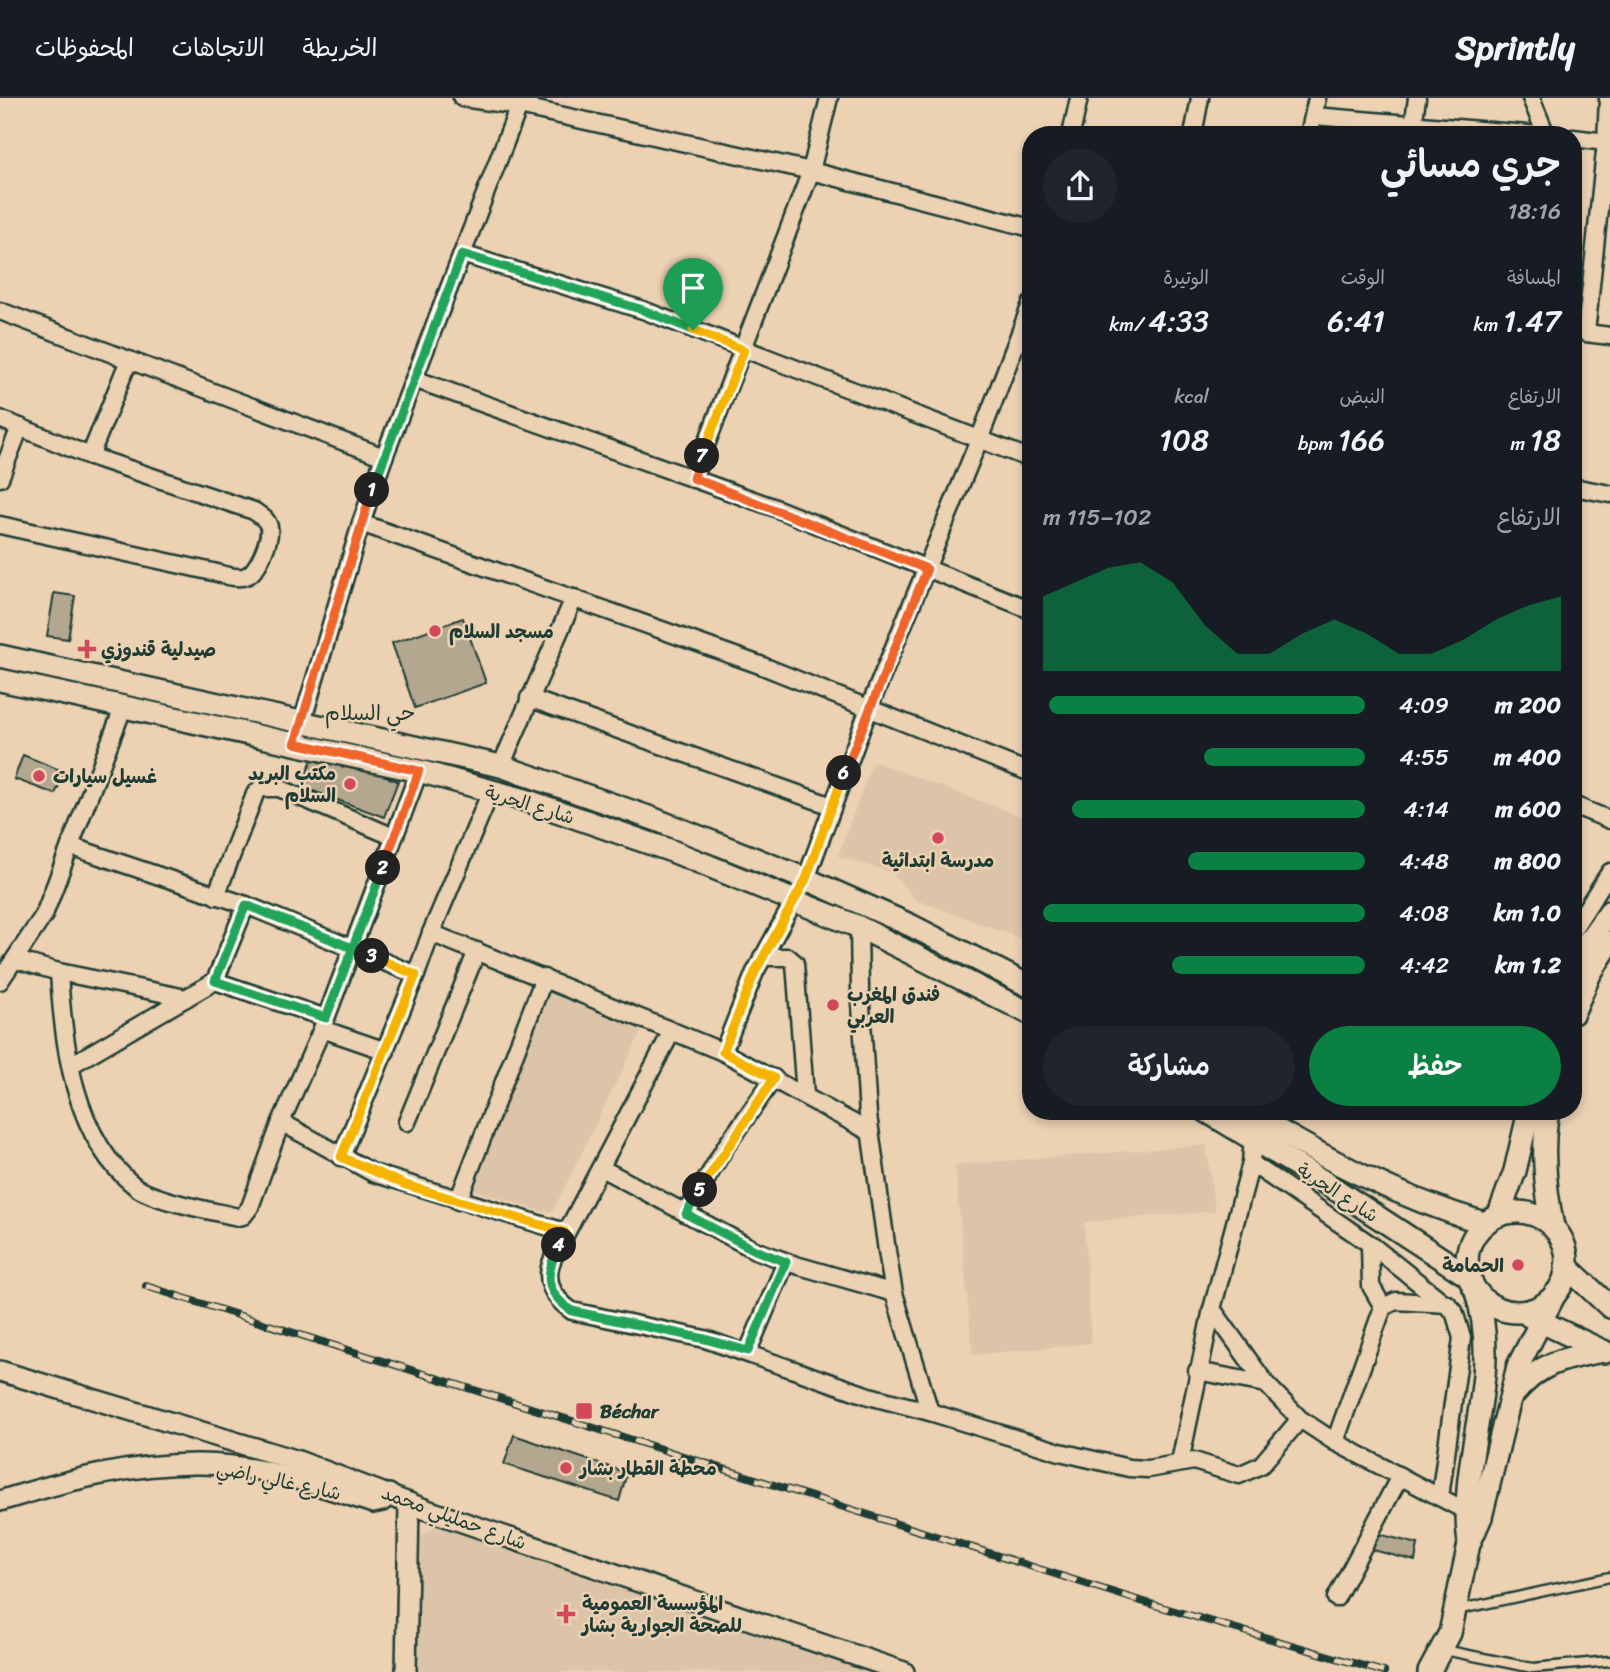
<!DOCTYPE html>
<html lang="ar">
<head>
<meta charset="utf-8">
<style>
	body { margin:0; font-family:Sriracha,"Playpen Sans Arabic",sans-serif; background:#20242c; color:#f1f3f6; direction:rtl; height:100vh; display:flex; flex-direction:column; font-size:26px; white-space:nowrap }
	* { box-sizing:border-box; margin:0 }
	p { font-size:23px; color:#9ea1a6 }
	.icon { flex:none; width:38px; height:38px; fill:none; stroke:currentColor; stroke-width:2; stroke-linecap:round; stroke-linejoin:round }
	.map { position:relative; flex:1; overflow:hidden; direction:ltr }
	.panel { position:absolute; left:1022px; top:28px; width:560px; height:994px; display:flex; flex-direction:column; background:#171b24; border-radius:28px; box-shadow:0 4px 10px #0003; direction:rtl }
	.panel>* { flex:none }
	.pin { position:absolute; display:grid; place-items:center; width:60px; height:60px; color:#fff; margin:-72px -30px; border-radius:50% 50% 50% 0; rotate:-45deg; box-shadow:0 0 7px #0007 }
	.pin .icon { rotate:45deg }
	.km { position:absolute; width:35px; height:35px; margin:-18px; border-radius:50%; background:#222; color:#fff; font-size:19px; line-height:35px; text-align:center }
	.round { display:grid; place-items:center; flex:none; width:74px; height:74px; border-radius:37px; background:#20242c }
	.summary { display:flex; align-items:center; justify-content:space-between; height:119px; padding:0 21px }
	h1 { font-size:38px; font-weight:600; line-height:52px }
	.stats { display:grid; grid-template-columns:repeat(3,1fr); gap:10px; height:119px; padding:7px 21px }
	.stats div { display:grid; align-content:center }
	.stats b { font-size:30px; font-weight:600 }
	.stats small { font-size:19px; font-weight:400 }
	.stats p { font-size:19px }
	.chart { height:196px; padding:14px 21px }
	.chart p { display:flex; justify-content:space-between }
	.chart svg { width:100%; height:126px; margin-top:7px; fill:#0b8043; opacity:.7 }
	.cta { display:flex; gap:14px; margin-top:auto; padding:14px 21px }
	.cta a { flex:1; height:80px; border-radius:42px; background:#0b8043; color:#fff; font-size:28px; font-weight:600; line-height:80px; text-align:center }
	.cta a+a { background:#20242c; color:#f1f3f6 }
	ul { padding:0 21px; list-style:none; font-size:23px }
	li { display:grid; grid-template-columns:112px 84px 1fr; align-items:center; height:52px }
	li i { height:18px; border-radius:9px; background:#0b8043 }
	header { display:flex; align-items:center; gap:42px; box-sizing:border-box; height:98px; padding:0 35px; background:#171b24; border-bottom:2px solid #363941 }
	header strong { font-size:33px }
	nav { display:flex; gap:38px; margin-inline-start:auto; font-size:24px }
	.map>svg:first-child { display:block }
	.built { fill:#dbc4a8 }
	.building { fill:#b3a790; stroke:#1f3d34; stroke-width:2 }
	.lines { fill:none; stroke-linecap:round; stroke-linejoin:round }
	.service-casing { stroke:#1f3d34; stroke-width:13 }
	.minor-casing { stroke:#1f3d34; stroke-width:21 }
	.tertiary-casing { stroke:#1f3d34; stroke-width:24 }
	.secondary-casing { stroke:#1f3d34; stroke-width:26 }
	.service { stroke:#ecd1b3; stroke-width:8 }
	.minor { stroke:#ecd1b3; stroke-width:16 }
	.tertiary { stroke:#ecd1b3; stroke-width:19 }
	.secondary { stroke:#ecd1b3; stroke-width:21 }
	.rail-casing { stroke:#1f3d34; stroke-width:8 }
	.rail { stroke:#ecd1b3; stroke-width:5; stroke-dasharray:16; stroke-linecap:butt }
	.split-1-casing { stroke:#fff; stroke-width:14 }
	.split-2-casing { stroke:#fff; stroke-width:14 }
	.split-3-casing { stroke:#fff; stroke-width:14 }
	.split-4-casing { stroke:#fff; stroke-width:14 }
	.split-5-casing { stroke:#fff; stroke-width:14 }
	.split-6-casing { stroke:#fff; stroke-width:14 }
	.split-7-casing { stroke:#fff; stroke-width:14 }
	.split-8-casing { stroke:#fff; stroke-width:14 }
	.split-1 { stroke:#22a559; stroke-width:9 }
	.split-2 { stroke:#f0652b; stroke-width:9 }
	.split-3 { stroke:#22a559; stroke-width:9 }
	.split-4 { stroke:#f5b400; stroke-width:9 }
	.split-5 { stroke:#22a559; stroke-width:9 }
	.split-6 { stroke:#f5b400; stroke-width:9 }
	.split-7 { stroke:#f0652b; stroke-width:9 }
	.split-8 { stroke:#f5b400; stroke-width:9 }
	.poi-dot { fill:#d1495b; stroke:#ecd1b3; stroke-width:2.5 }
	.labels { text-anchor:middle; stroke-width:5; stroke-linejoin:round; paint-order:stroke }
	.poi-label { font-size:19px; font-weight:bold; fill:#1f3d34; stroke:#ecd1b3; text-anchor:start }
	.street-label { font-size:19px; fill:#1f3d34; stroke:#ecd1b3 }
	.neighbourhood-label { font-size:21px; fill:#1f3d34; stroke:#ecd1b3 }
</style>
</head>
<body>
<header>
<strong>Sprintly</strong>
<nav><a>الخريطة</a><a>الاتجاهات</a><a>المحفوظات</a></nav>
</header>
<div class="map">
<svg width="1610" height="1574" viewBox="0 0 1610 1574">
	<rect width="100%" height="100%" fill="#ecd1b3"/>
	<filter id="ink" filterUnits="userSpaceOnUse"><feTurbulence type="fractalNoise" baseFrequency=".0143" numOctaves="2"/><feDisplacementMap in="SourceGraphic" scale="14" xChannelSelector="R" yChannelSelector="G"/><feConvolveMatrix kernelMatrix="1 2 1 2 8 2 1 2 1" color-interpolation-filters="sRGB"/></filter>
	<g filter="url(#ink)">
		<g class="built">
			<polygon points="873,663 1031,722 1031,844 916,802 892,775 838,758"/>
			<polygon points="535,877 647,922 553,1113 543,1114 459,1087 459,1077"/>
			<polygon points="1206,1047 1215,1113 1084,1124 1091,1245 973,1257 955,1067"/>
			<polygon points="437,1427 513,1452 525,1451 887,1574 416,1574 417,1442"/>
		</g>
		<g class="building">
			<polygon points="54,495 75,498 68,541 47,538"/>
			<polygon points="463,520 486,585 415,610 392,545"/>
			<polygon points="23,657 65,674 55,696 14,681"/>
			<polygon points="327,658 389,677 389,680 398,683 384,719 302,689 312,661 322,665"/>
			<polygon points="514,1337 627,1375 619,1403 504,1366"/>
			<polygon points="1378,1436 1418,1446 1415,1463 1373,1452"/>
		</g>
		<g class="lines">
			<g class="service-casing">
				<g id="service">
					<polyline points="1456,1512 1610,1479"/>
					<polyline points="1444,1552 1533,1570 1610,1563"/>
				</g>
			</g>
			<g class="minor-casing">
				<g id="minor">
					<polyline points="462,0 519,8 522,0"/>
					<polyline points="1531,0 1546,37"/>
					<polyline points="1608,0 1606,44 1586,235 1610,238"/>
					<polyline points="1314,18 1539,37"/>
					<polyline points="1412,36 1417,0"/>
					<polyline points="1071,37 1079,0"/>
					<polyline points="1193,37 1200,0"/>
					<polyline points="1309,37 1317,0"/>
					<polyline points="1573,40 1606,44"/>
					<polyline points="462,156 643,212 1031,361"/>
					<polyline points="0,213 384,359"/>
					<polyline points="414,281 770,408 1031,512"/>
					<polyline points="0,321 90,358 129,262"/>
					<polyline points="0,380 20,329"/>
					<polyline points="693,381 811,73 829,0"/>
					<polyline points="1573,389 1610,396"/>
					<polyline points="361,425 760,567 1031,675"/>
					<path d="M0,427L213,474C222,476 237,482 246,478C258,474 271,441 269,429C267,421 261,418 254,413L90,358"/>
					<polyline points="529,600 832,708"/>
					<polyline points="123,610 70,748 246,807 416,877 431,835"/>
					<polyline points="299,635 361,425 384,359 519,8 811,73 1031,130"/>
					<polyline points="501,668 574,500"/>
					<polyline points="419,673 322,931 281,1024 373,1075 565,1134"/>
					<polyline points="491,693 431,835 672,933"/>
					<polyline points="1573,707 1610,722"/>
					<polyline points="216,798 255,696 261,690 279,690 394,739"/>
					<polyline points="246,807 215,883 326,920"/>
					<polyline points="859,829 860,892 868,1017 887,1153 894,1195 930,1314 1060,1354 1129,1370 1148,1371 1194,1363 1239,1377 1261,1367 1300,1321"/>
					<polyline points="1573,831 1610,774"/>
					<polyline points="762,859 788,859 795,865 805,997"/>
					<polyline points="16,862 59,874"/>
					<polyline points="0,883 44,817 70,748"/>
					<path d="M186,900L59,874C63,947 74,1041 136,1089C155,1103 213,1113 238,1119L243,1118L250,1109L281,1024"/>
					<polyline points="322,931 386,953"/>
					<path d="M723,954L672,933L553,1160C543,1182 553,1200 572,1213L705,1241L869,1298L930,1314"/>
					<polyline points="71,967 215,883"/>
					<polyline points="407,1024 477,853"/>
					<polyline points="870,1034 723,954 755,874 806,781 869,610 979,342 1031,206"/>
					<polyline points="1253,1040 1251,1065 1212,1211 1266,1286 1300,1321 1335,1344 1464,1412"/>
					<polyline points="341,1059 416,877"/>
					<polyline points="1251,1065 1370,1146 1454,1213 1462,1240 1440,1399"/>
					<polyline points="601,1070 755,1152 796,1167 894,1195"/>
					<polyline points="458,1103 544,880"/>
					<polyline points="686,1116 726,1048 774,980"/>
					<polyline points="1370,1146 1371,1188 1383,1209"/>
					<polyline points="748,1253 786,1164"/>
					<polyline points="1197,1273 1266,1286"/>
					<polyline points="1335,1344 1383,1209 1396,1203 1448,1206"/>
					<polyline points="1180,1364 1212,1211"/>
					<polyline points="1336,1500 1400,1378"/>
				</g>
			</g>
			<g class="tertiary-casing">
				<g id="tertiary">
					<polyline points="0,1273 298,1363 427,1412 904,1574"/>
					<path d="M0,1403C64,1383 133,1365 200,1366C258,1366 318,1387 373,1405L382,1403L389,1396"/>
					<polyline points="406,1574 409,1405"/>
				</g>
			</g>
			<g class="secondary-casing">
				<g id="secondary">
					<polyline points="0,558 501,668 654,721 806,781 912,828 1031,889"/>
					<polyline points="0,582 419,673 525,702 672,753 859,829 1031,916"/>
					<polyline points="1573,872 1587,845 1610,813"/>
					<polyline points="1573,915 1590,876 1610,844"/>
					<polyline points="1206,1013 1321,1082 1468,1178"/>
					<path d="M1245,1013C1326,1061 1394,1098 1484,1125"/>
					<path d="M1548,1013C1541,1052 1545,1090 1553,1129"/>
					<circle cx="1517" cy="1164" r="50"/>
					<polyline points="1499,1116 1515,1073 1529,1013"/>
					<polyline points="1566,1168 1610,1209"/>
					<polyline points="1529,1218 1605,1254"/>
					<path d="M1512,1298C1540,1264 1562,1261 1603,1253"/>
					<path d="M1469,1445C1457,1357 1504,1281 1476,1194"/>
					<polyline points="1429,1574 1450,1535 1469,1446 1481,1419 1518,1268 1555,1196"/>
				</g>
			</g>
			<use href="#service" class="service"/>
			<use href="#minor" class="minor"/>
			<use href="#tertiary" class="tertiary"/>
			<use href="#secondary" class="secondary"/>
			<g class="rail-casing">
				<polyline id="rail" points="146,1188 1134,1501 1384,1574"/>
			</g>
			<use href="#rail" class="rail"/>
		</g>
	</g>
	<g class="lines" filter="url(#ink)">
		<g class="split-1-casing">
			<polyline id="split-1" points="372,392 462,156 643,212 693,232"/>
		</g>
		<g class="split-2-casing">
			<polyline id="split-2" points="372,392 295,645 419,673 383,770"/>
		</g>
		<g class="split-3-casing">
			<polyline id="split-3" points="372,858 246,807 215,883 326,920 383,770"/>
		</g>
		<g class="split-4-casing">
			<polyline id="split-4" points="372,858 416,877 341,1059 406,1087 565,1134 559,1147"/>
		</g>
		<g class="split-5-casing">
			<path id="split-5" d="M559,1147C545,1176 543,1193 572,1213L705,1241L748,1253L786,1164L755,1152L686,1116L700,1092"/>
		</g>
		<g class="split-6-casing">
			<polyline id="split-6" points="700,1092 774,980 723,954 755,874 806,781 844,675"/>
		</g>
		<g class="split-7-casing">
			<polyline id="split-7" points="702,358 693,380 927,471 844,675"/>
		</g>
		<g class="split-8-casing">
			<polyline id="split-8" points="693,232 744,252 702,358"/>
		</g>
		<use href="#split-1" class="split-1"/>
		<use href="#split-2" class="split-2"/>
		<use href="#split-3" class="split-3"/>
		<use href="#split-4" class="split-4"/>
		<use href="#split-5" class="split-5"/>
		<use href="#split-6" class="split-6"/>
		<use href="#split-7" class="split-7"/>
		<use href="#split-8" class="split-8"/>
	</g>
	<g class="poi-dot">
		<circle cx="435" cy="533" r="7"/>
		<path d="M83.5 540.5h7v7h7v7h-7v7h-7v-7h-7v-7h7z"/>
		<circle cx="39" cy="678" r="7"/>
		<circle cx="350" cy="686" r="7"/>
		<circle cx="938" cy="740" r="7"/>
		<circle cx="833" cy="907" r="7"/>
		<circle cx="1518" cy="1167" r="7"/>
		<rect x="575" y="1304" width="18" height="18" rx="3.5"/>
		<circle cx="566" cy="1370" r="7"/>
		<path d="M562.5 1505.5h7v7h7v7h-7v7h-7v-7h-7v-7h7z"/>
	</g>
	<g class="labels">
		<g class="poi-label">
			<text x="449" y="540">مسجد السلام</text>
			<text x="101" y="558">صيدلية قندوزي</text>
			<text x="336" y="682" text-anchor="end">مكتب البريد<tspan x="336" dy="22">السلام</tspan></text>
			<text x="53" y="685">غسيل سيارات</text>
			<text x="938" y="769" text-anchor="middle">مدرسة ابتدائية</text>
			<text x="847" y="903">فندق المغرب<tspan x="847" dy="22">العربي</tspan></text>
			<text x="1504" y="1174" text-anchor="end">الحمامة</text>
			<text x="600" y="1320">Béchar</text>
			<text x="580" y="1377">محطة القطار بشار</text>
			<text x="582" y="1512">المؤسسة العمومية<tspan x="582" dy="22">للصحة الجوارية بشار</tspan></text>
		</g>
		<g class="street-label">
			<text transform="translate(530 706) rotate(17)" y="7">شارع الحرية</text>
			<text transform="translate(1338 1094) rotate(33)" y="7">شارع الحرية</text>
			<text transform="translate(279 1382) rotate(12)" y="7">شارع غالي راضي</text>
			<text transform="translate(454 1419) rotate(20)" y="7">شارع حمليلي محمد</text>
		</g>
		<g class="neighbourhood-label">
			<text x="370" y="622">حي السلام</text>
		</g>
	</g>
</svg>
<div class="pin" style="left:693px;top:232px;background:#1e9e55"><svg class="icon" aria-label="arrive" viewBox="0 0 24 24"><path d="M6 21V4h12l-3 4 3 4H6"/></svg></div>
<b class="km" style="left:372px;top:392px">1</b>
<b class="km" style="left:383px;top:770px">2</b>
<b class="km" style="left:372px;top:858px">3</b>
<b class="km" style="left:559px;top:1147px">4</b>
<b class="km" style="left:700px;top:1092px">5</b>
<b class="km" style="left:844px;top:675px">6</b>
<b class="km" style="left:702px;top:358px">7</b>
<section class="panel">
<div class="summary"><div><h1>جري مسائي</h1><p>18:16</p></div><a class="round"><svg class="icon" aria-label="share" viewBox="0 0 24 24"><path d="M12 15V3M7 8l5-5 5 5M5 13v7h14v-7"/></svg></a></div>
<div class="stats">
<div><p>المسافة</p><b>1.47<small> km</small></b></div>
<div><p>الوقت</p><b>6:41</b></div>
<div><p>الوتيرة</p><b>4:33<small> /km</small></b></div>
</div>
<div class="stats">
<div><p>الارتفاع</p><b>18<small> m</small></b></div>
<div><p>النبض</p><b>166<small> bpm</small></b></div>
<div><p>kcal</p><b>108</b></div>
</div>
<div class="chart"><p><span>الارتفاع</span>102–115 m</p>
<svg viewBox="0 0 160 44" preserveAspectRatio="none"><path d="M0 44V18L10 13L20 8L30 6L40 13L50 28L60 38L70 38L80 31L90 26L100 31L110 38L120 38L130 33L140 26L150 21L160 18V44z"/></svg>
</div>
<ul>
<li><b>200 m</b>4:09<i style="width:98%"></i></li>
<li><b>400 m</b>4:55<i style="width:50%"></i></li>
<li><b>600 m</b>4:14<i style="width:91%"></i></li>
<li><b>800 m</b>4:48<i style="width:55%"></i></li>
<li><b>1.0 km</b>4:08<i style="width:100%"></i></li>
<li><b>1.2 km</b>4:42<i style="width:60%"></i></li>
</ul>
<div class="cta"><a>حفظ</a><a>مشاركة</a></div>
</section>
</div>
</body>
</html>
